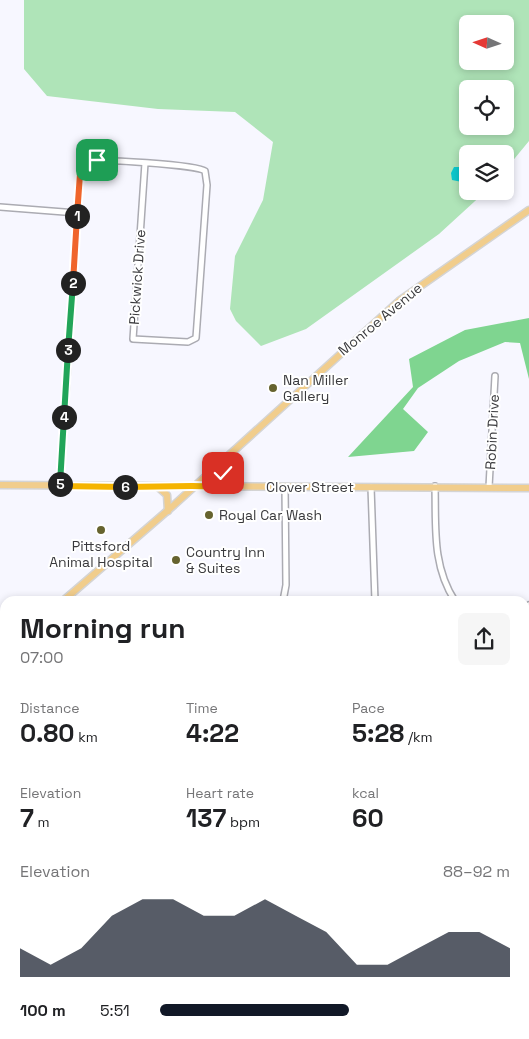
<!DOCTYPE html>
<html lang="en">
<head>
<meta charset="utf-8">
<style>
	body { margin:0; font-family:"Space Grotesk",sans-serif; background:#f6f6f6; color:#202124; height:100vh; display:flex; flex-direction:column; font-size:19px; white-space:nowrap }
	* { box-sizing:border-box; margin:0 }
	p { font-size:16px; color:#757577 }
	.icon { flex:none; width:28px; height:28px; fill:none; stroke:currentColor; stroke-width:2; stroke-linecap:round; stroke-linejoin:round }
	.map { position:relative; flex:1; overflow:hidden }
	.details { position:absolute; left:0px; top:596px; width:530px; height:444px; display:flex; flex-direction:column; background:#fff; border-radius:15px 15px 0 0; box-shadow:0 2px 8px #0003 }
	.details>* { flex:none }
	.needle { width:32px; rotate:273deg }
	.tools { position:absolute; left:459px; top:15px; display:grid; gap:10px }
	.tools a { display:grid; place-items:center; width:55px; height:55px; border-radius:8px; background:#fff; box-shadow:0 2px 8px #0003; font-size:25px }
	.pin { position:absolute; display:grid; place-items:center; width:42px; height:42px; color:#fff; margin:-21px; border-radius:10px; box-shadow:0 2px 8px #0006 }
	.km { position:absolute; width:25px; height:25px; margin:-12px; border-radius:50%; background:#222; color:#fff; font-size:14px; line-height:25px; text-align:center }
	.round { display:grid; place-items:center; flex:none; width:52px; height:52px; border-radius:8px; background:#f6f6f6 }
	.headline { display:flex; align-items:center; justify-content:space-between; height:85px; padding:0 20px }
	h1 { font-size:28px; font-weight:700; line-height:38px }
	.stats { display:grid; grid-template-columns:repeat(3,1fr); gap:8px; height:85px; padding:5px 20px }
	.stats div { display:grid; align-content:center }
	.stats b { font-size:25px; font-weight:700 }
	.stats small { font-size:14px; font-weight:400 }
	.stats p { font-size:14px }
	.chart { height:140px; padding:10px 20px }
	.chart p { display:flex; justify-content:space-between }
	.chart svg { width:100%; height:90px; margin-top:5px; fill:#111827; opacity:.7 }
	ul { padding:0 20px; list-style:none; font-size:16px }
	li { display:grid; grid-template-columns:80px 60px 1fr; align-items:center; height:38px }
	li i { height:12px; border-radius:6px; background:#111827 }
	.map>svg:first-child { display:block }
	.green { fill:#afe4b8; fill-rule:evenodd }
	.forest { fill:#7fd590 }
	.water { fill:#0bc8cd }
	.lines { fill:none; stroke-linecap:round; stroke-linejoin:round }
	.minor-casing { stroke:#ababb2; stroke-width:8 }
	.major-casing { stroke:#d4d4d4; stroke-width:9 }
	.highway-casing { stroke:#d4d4d4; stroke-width:10 }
	.minor { stroke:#fff; stroke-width:5 }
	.major { stroke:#f1cd8c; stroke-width:6 }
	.highway { stroke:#e7ab40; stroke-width:8 }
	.split-1-casing { stroke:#fff; stroke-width:10 }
	.split-2-casing { stroke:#fff; stroke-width:10 }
	.split-3-casing { stroke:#fff; stroke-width:10 }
	.split-4-casing { stroke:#fff; stroke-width:10 }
	.split-5-casing { stroke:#fff; stroke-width:10 }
	.split-6-casing { stroke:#fff; stroke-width:10 }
	.split-7-casing { stroke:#fff; stroke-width:10 }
	.split-8-casing { stroke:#fff; stroke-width:10 }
	.split-1 { stroke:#f0652b; stroke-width:6 }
	.split-2 { stroke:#f0652b; stroke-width:6 }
	.split-3 { stroke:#22a559; stroke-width:6 }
	.split-4 { stroke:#22a559; stroke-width:6 }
	.split-5 { stroke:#22a559; stroke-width:6 }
	.split-6 { stroke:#f5b400; stroke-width:6 }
	.split-7 { stroke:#f5b400; stroke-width:6 }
	.split-8 { stroke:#f5b400; stroke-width:6 }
	.poi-dot { fill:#66632f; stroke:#fff; stroke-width:2 }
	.labels { text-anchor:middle; stroke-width:4; stroke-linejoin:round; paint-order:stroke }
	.street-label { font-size:14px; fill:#3a3a3d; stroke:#fff }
	.poi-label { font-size:14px; fill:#3a3a3d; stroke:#fff; text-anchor:start }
</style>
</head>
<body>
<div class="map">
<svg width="529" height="1039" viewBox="0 0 529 1039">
	<rect width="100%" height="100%" fill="#f7f7ff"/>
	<path class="green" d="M24,0H529V141L505,170V154H468V191H486L439,234L306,329L261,346L236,321L230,309L235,256L263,200L273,142L235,112L158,109L47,96L24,69ZM468,24H505V61H468ZM468,89H505V126H468Z"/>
	<polygon class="forest" points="529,318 529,379 520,343 505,342 459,361 418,388 403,409 428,432 414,451 348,457 413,387 409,359 465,330"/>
	<polygon class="water" points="454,167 459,167 467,173 467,183 452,180 451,173"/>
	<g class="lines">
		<g class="minor-casing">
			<g id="minor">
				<polyline points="0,207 77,213"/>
				<path d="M60,486L80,174L86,162C96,158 198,165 205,171L207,185L196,338L188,342L133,339L145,163"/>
				<path d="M435,486C436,527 432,566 455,601"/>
				<polyline points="371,487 375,601"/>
				<polyline points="489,487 495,376"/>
				<polyline points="283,601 286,585 285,487"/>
				<polyline points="525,609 529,605"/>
				<polyline points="525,633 529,635"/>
				<polyline points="0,826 5,821"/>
				<polyline points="525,853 529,856"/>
				<polyline points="0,920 5,920"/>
				<polyline points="525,964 529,964"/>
				<polyline points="515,1035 515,1039"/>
				<polyline points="61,1039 62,1035"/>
				<polyline points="130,1039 130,1035"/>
				<polyline points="259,1039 260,1035"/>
				<polyline points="429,1039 429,1035"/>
			</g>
		</g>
		<g class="major-casing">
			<g id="major">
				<polyline points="229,456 223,475 227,482 233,485"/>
				<polyline points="0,485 529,488"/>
				<polyline points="158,487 167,495 168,511"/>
				<polyline points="63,601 174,505 399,301 529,210"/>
				<polyline points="0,641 5,638"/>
				<polyline points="0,650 5,647"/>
			</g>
		</g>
		<g class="highway-casing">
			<g id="highway">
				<polyline points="0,695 5,697"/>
				<polyline points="0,713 5,715"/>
				<polyline points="0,728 5,729"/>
				<polyline points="0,765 5,763"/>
				<polyline points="318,1035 319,1039"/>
				<polyline points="334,1035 335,1039"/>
			</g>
		</g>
		<use href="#minor" class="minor"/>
		<use href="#major" class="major"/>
		<use href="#highway" class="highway"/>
	</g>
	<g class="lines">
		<g class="split-1-casing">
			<polyline id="split-1" points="77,216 80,174 86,162 97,160"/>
		</g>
		<g class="split-2-casing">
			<polyline id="split-2" points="73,283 77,216"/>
		</g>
		<g class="split-3-casing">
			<polyline id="split-3" points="68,350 73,283"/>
		</g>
		<g class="split-4-casing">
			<polyline id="split-4" points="64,417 68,350"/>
		</g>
		<g class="split-5-casing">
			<polyline id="split-5" points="60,484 64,417"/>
		</g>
		<g class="split-6-casing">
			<polyline id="split-6" points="60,484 60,486 125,487"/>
		</g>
		<g class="split-7-casing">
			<polyline id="split-7" points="125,487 192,486"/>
		</g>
		<g class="split-8-casing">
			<polyline id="split-8" points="192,486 237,487 227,482 223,473"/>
		</g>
		<use href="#split-1" class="split-1"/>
		<use href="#split-2" class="split-2"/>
		<use href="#split-3" class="split-3"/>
		<use href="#split-4" class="split-4"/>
		<use href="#split-5" class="split-5"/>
		<use href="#split-6" class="split-6"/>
		<use href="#split-7" class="split-7"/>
		<use href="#split-8" class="split-8"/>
	</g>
	<g class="poi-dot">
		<circle cx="273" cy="388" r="5"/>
		<circle cx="209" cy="515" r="5"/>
		<circle cx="101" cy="530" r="5"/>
		<circle cx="176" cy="560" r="5"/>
	</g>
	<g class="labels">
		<g class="street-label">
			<text transform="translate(137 277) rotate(-86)" y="5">Pickwick Drive</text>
			<text transform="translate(380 319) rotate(-40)" y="5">Monroe Avenue</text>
			<text transform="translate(492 432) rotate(-87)" y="5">Robin Drive</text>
			<text x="310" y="492">Clover Street</text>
		</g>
		<g class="poi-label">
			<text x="283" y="385">Nan Miller<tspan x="283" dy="16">Gallery</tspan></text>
			<text x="219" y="520">Royal Car Wash</text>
			<text x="101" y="551" text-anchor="middle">Pittsford<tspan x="101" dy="16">Animal Hospital</tspan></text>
			<text x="186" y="557">Country Inn<tspan x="186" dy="16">&amp; Suites</tspan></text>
		</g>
	</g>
</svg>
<div class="tools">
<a><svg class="needle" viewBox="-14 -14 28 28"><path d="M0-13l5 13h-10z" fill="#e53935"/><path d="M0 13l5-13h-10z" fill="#757577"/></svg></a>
<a><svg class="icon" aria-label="locate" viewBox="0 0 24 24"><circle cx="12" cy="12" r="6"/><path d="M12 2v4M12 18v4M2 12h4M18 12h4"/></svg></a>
<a><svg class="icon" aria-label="layers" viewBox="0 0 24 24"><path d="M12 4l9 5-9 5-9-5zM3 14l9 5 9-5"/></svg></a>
</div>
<div class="pin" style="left:97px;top:160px;background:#1e9e55"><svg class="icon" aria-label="arrive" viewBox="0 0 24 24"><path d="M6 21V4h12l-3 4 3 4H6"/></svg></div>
<div class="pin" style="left:223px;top:473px;background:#d93025"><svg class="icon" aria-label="check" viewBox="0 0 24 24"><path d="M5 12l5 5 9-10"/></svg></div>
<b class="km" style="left:77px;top:216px">1</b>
<b class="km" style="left:73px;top:283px">2</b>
<b class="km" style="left:68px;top:350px">3</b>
<b class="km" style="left:64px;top:417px">4</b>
<b class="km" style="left:60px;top:484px">5</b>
<b class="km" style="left:125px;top:487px">6</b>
<section class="details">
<div class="headline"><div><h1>Morning run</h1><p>07:00</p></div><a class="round"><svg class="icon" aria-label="share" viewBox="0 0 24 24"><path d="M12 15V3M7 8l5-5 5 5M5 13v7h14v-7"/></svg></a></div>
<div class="stats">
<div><p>Distance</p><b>0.80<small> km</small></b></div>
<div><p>Time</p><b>4:22</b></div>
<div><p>Pace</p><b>5:28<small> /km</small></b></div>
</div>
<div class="stats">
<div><p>Elevation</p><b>7<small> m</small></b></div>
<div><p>Heart rate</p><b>137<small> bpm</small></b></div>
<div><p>kcal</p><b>60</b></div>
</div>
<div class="chart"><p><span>Elevation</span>88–92 m</p>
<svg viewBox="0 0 160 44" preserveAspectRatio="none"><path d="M0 44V30L10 38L20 30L30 14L40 6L50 6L60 14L70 14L80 6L90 14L100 22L110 38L120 38L130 30L140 22L150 22L160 30V44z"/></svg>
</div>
<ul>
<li><b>100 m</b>5:51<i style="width:54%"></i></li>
</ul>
</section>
</div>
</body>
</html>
